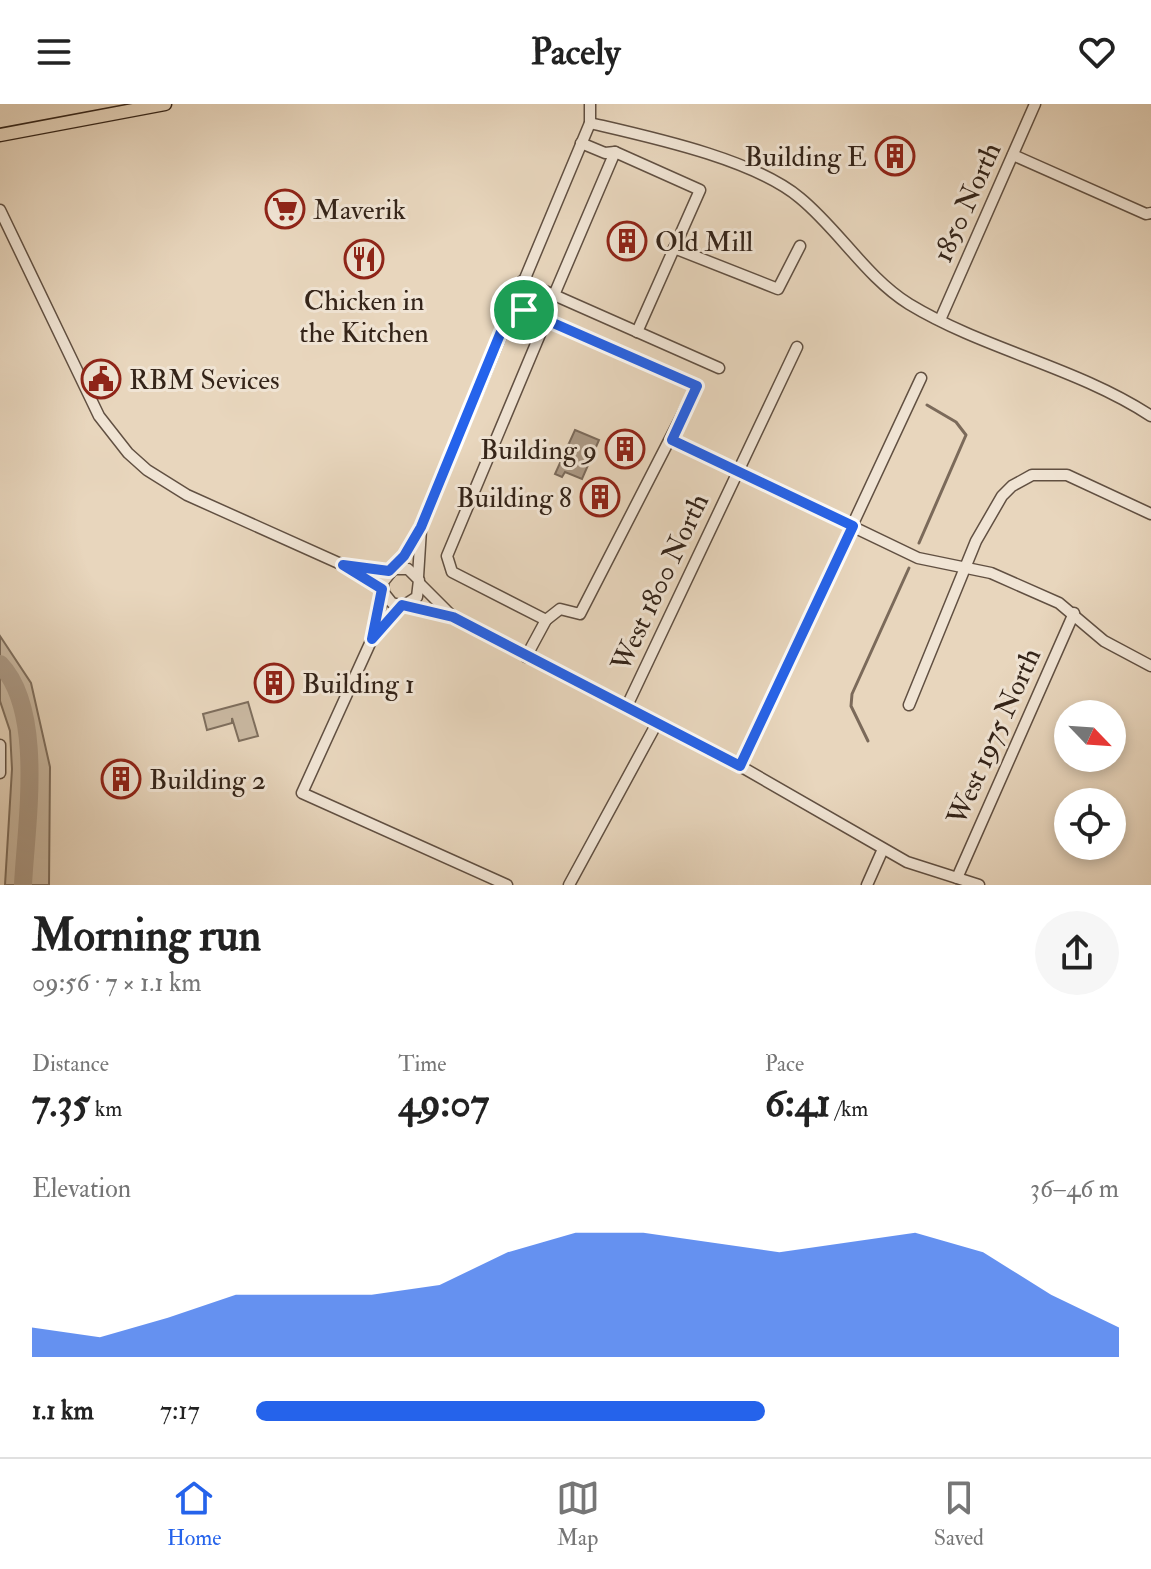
<!DOCTYPE html>
<html lang="en">
<head>
<meta charset="utf-8">
<style>
	body { margin:0; font-family:"IM FELL Double Pica",serif; background:#f6f6f6; color:#222; height:100vh; display:flex; flex-direction:column; font-size:30px; white-space:nowrap }
	* { box-sizing:border-box; margin:0 }
	p { font-size:26px; color:#767676 }
	.icon { flex:none; width:44px; height:44px; fill:none; stroke:currentColor; stroke-width:2; stroke-linecap:round; stroke-linejoin:round }
	.map { position:relative; height:781px; overflow:hidden }
	.panel { display:flex; flex-direction:column; background:#fff; flex:1 }
	.panel>* { flex:none }
	.needle { width:52px; rotate:115deg }
	.controls { position:absolute; left:1054px; top:596px; display:grid; gap:16px }
	.controls a { display:grid; place-items:center; width:72px; height:72px; border-radius:50%; background:#fff; box-shadow:0 4px 12px #0003; font-size:40px }
	.pin { position:absolute; display:grid; place-items:center; width:68px; height:68px; color:#fff; margin:-34px; border:4px solid #fff; border-radius:50%; box-shadow:0 2px 8px #0007 }
	.round { display:grid; place-items:center; flex:none; width:84px; height:84px; border-radius:42px; background:#f6f6f6 }
	.headline { display:flex; align-items:center; justify-content:space-between; height:136px; padding:0 32px }
	h1 { font-size:44px; font-weight:700; line-height:60px }
	.figures { display:grid; grid-template-columns:repeat(3,1fr); gap:12px; height:136px; padding:8px 32px }
	.figures div { display:grid; align-content:center }
	.figures b { font-size:40px; font-weight:700 }
	.figures small { font-size:22px; font-weight:400 }
	.figures p { font-size:22px }
	.chart { height:224px; padding:16px 32px }
	.chart p { display:flex; justify-content:space-between }
	.chart svg { width:100%; height:144px; margin-top:8px; fill:#2563eb; opacity:.7 }
	ul { padding:0 32px; list-style:none; font-size:26px }
	li { display:grid; grid-template-columns:128px 96px 1fr; align-items:center; height:60px }
	li i { height:20px; border-radius:10px; background:#2563eb }
	header { display:flex; justify-content:space-between; align-items:center; height:104px; padding:0 32px; background:#fff; font-size:36px; font-weight:700 }
	.tabs { display:flex; justify-content:space-around; align-items:center; height:112px; border-top:2px solid #e0e0e0; background:#fff; font-size:22px; color:#767676 }
	.tabs a { display:grid; justify-items:center; gap:4px }
	.tabs .on { color:#2563eb }
	.map>svg:first-child { display:block }
	.green { fill:#c9b8a1; stroke:#7e6e5d; stroke-width:2 }
	.water { fill:#ab9985; stroke:#7b6a5a; stroke-width:2 }
	.lines { fill:none; stroke-linecap:round; stroke-linejoin:round }
	.stream { stroke:#7b6a5a; stroke-width:3 }
	.river { stroke:#ab9985; stroke-width:18 }
	.minor-casing { stroke:#615042; stroke-width:13 }
	.major-casing { stroke:#342419; stroke-width:15 }
	.minor { stroke:#f0e4d4; stroke-width:10 }
	.major { stroke:#e8d6bd; stroke-width:12 }
	.route-casing { stroke:#fff; stroke-width:16 }
	.route { stroke:#2563eb; stroke-width:10 }
	.labels { text-anchor:middle; stroke-width:6; stroke-linejoin:round; paint-order:stroke }
	.poi-label { font-size:28px; fill:#342419; stroke:#f0e4d4; text-anchor:start }
	.street-label { font-size:28px; fill:#342419; stroke:#f0e4d4 }
</style>
</head>
<body>
<header><svg class="icon" aria-label="menu" viewBox="0 0 24 24"><path d="M4 6h16M4 12h16M4 18h16"/></svg>Pacely<svg class="icon" aria-label="heart" viewBox="0 0 24 24"><path d="M12 20l-8-8c-3-5 5-10 8-4 3-6 11-1 8 4z"/></svg></header>
<div class="map">
<svg width="1151" height="781" viewBox="0 0 1151 781">
	<rect width="100%" height="100%" fill="#e8d6bd"/>
	<filter id="stains"><feTurbulence type="fractalNoise" baseFrequency=".0025" numOctaves="4"/><feColorMatrix values="0 0 0 0 .2 0 0 0 0 .09 0 0 0 0 .02 0 0 0 .5 -.17"/></filter>
	<radialGradient id="worn" r=".72"><stop offset=".6" stop-color="#630" stop-opacity="0"/><stop offset="1" stop-color="#630" stop-opacity=".3"/></radialGradient>
	<g class="green">
		<polygon points="0,532 31,579 50,663 49,781 5,781 12,665 10,627 0,597"/>
		<polygon points="248,598 258,632 239,637 232,614 232,619 207,626 203,610"/>
	</g>
	<polygon class="water" points="575,326 599,336 582,375 565,368 562,373 555,370"/>
	<g class="lines">
		<g class="stream">
			<polyline points="919,439 966,331 956,318 927,301"/>
			<polyline points="868,637 851,602 852,590 909,464"/>
		</g>
		<path class="river" d="M0,560C45,607 26,720 23,781"/>
		<g class="minor-casing">
			<g id="minor">
				<path d="M590,19C650,33 754,55 800,94C839,126 866,173 909,200C985,246 1076,263 1151,312"/>
				<polyline points="581,39 605,49 615,48 554,191 719,264"/>
				<polyline points="615,48 700,86 637,228"/>
				<polyline points="1013,51 1146,110 1151,109"/>
				<polyline points="0,106 99,312 128,349 147,366 187,391 343,461 389,467"/>
				<polyline points="674,144 778,185 800,142"/>
				<polyline points="522,177 554,191"/>
				<polyline points="512,201 697,282 580,510 560,505 546,516 452,468 447,452 546,216"/>
				<polyline points="940,216 1035,0"/>
				<polyline points="672,336 918,454 991,469 1059,499 1104,537 1151,562"/>
				<polyline points="343,461 382,485"/>
				<polyline points="394,465 408,465 419,476 417,493 406,500"/>
				<polyline points="418,473 421,425"/>
				<polyline points="420,480 453,513 740,662 907,758 979,781"/>
				<polyline points="402,501 372,535 302,689 507,781"/>
				<polyline points="453,513 392,499 384,489 383,478 404,452 421,423 590,19 590,0"/>
				<polyline points="372,533 384,489"/>
				<polyline points="526,553 546,516"/>
				<polyline points="909,601 976,437 1002,392 1012,382 1032,371 1067,371 1151,410"/>
				<polyline points="626,604 797,243"/>
				<polyline points="0,641 0,669"/>
				<polyline points="740,662 921,274"/>
				<polyline points="957,774 1074,509"/>
				<polyline points="569,781 657,619"/>
				<polyline points="867,781 883,745"/>
			</g>
		</g>
		<g class="major-casing">
			<polyline id="major" points="0,31 165,0"/>
		</g>
		<use href="#minor" class="minor"/>
		<use href="#major" class="major"/>
	</g>
	<g class="lines">
		<g class="route-casing">
			<polygon id="route" points="512,201 697,282 672,336 853,422 740,662 453,513 402,501 372,535 382,485 343,461 389,467 404,452 421,423"/>
		</g>
		<use href="#route" class="route"/>
	</g>
	<defs>
		<g id="building-ring" transform="scale(2)"><circle r="9.5" fill="#f0e4d4" stroke="#8f2418" stroke-width="1.5"/><path d="M-4-6H4V6H1V3H-1V6H-4ZM-2.5-4.3h1.7v1.8h-1.7ZM.8-4.3h1.7v1.8H.8ZM-2.5-1h1.7V.8h-1.7ZM.8-1h1.7V.8H.8Z" fill="#8f2418"/></g>
		<g id="supermarket-ring" transform="scale(2)"><circle r="9.5" fill="#f0e4d4" stroke="#8f2418" stroke-width="1.5"/><path d="M-6-5.5h2.5l.6 2H6L4.5 2H-2.5L-4.4-4H-6ZM-1.5 3.2a1.3 1.3 0 1 0 .1 0ZM3 3.2a1.3 1.3 0 1 0 .1 0Z" fill="#8f2418"/></g>
		<g id="restaurant-ring" transform="scale(2)"><circle r="9.5" fill="#f0e4d4" stroke="#8f2418" stroke-width="1.5"/><path d="M-5-6h1v4h1v-4h1v4h1v-4h1v5L-1.5 .5V6h-2V.5L-5-1ZM5-6V6H3V1.5H1.5Q1.5-4 5-6Z" fill="#8f2418"/></g>
		<g id="civic-ring" transform="scale(2)"><circle r="9.5" fill="#f0e4d4" stroke="#8f2418" stroke-width="1.5"/><path d="M-.6-6.5H3V-4.5H.6V-3L4-1V1h2V6H-6V1h2V-1L-.6-3ZM-1.2 2.5V6h2.4V2.5Z" fill="#8f2418"/></g>
	</defs>
	<g fill-rule="evenodd">
		<use href="#building-ring" x="895" y="52"/>
		<use href="#supermarket-ring" x="285" y="105"/>
		<use href="#building-ring" x="627" y="137"/>
		<use href="#restaurant-ring" x="364" y="155"/>
		<use href="#civic-ring" x="101" y="275"/>
		<use href="#building-ring" x="625" y="345"/>
		<use href="#building-ring" x="600" y="393"/>
		<use href="#building-ring" x="274" y="579"/>
		<use href="#building-ring" x="121" y="675"/>
	</g>
	<g class="labels">
		<g class="poi-label">
			<text x="867" y="62" text-anchor="end">Building E</text>
			<text x="313" y="115">Maverik</text>
			<text x="655" y="147">Old Mill</text>
			<text x="364" y="206" text-anchor="middle">Chicken in<tspan x="364" dy="32">the Kitchen</tspan></text>
			<text x="129" y="285">RBM Sevices</text>
			<text x="597" y="355" text-anchor="end">Building 9</text>
			<text x="572" y="403" text-anchor="end">Building 8</text>
			<text x="302" y="589">Building 1</text>
			<text x="149" y="685">Building 2</text>
		</g>
		<g class="street-label">
			<text transform="translate(966 98) rotate(-66)" y="10">1850 North</text>
			<text transform="translate(659 478) rotate(-65)" y="10">West 1800 North</text>
			<text transform="translate(993 632) rotate(-66)" y="10">West 1975 North</text>
		</g>
	</g>
	<rect width="100%" height="100%" filter="url(#stains)"/>
	<rect width="100%" height="100%" fill="url(#worn)"/>
</svg>
<div class="controls">
<a><svg class="needle" viewBox="-14 -14 28 28"><path d="M0-13l5 13h-10z" fill="#e53935"/><path d="M0 13l5-13h-10z" fill="#767676"/></svg></a>
<a><svg class="icon" aria-label="locate" viewBox="0 0 24 24"><circle cx="12" cy="12" r="6"/><path d="M12 2v4M12 18v4M2 12h4M18 12h4"/></svg></a>
</div>
<div class="pin" style="left:524px;top:206px;background:#1e9e55"><svg class="icon" aria-label="arrive" viewBox="0 0 24 24"><path d="M6 21V4h12l-3 4 3 4H6"/></svg></div>
</div>
<section class="panel">
<div class="headline"><div><h1>Morning run</h1><p>09:56 · 7 × 1.1 km</p></div><a class="round"><svg class="icon" aria-label="share" viewBox="0 0 24 24"><path d="M12 15V3M7 8l5-5 5 5M5 13v7h14v-7"/></svg></a></div>
<div class="figures">
<div><p>Distance</p><b>7.35<small> km</small></b></div>
<div><p>Time</p><b>49:07</b></div>
<div><p>Pace</p><b>6:41<small> /km</small></b></div>
</div>
<div class="chart"><p><span>Elevation</span>36–46 m</p>
<svg viewBox="0 0 160 44" preserveAspectRatio="none"><path d="M0 44V35L10 38L20 32L30 25L40 25L50 25L60 22L70 12L80 6L90 6L100 9L110 12L120 9L130 6L140 12L150 25L160 35V44z"/></svg>
</div>
<ul>
<li><b>1.1 km</b>7:17<i style="width:59%"></i></li>
</ul>
</section>
<nav class="tabs">
<a class="on"><svg class="icon" aria-label="home" viewBox="0 0 24 24"><path d="M3 11l9-7 9 7M6 9v11h12V9"/></svg>Home</a>
<a><svg class="icon" aria-label="map" viewBox="0 0 24 24"><path d="M3 6l6-2 6 2 6-2v14l-6 2-6-2-6 2zM9 4v14M15 6v14"/></svg>Map</a>
<a><svg class="icon" aria-label="saved" viewBox="0 0 24 24"><path d="M7 4h10v16l-5-4-5 4z"/></svg>Saved</a>
</nav>
</body>
</html>
